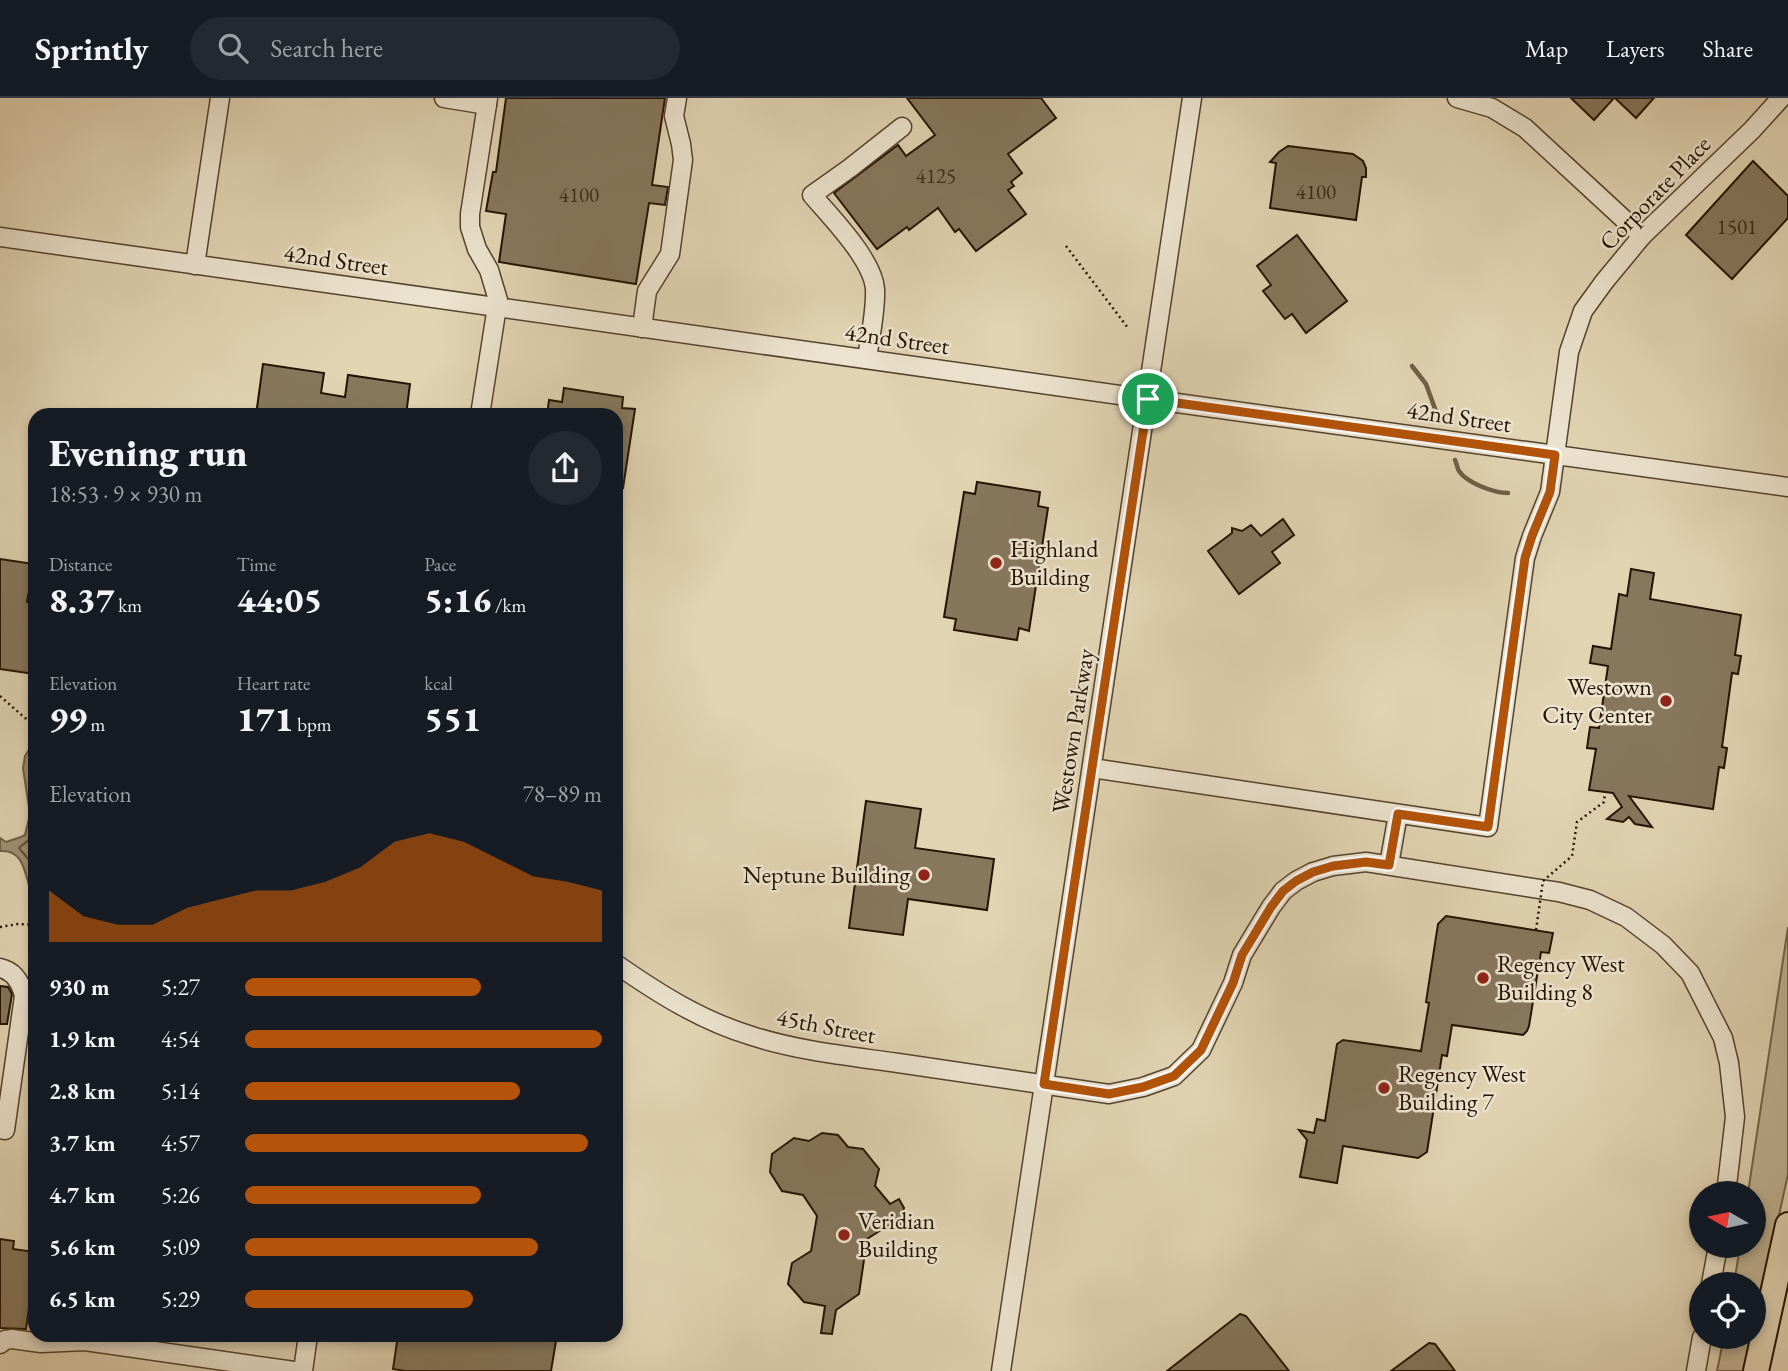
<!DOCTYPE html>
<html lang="en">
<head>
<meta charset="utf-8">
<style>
	body { margin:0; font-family:"EB Garamond",serif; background:#242831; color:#f1f3f6; height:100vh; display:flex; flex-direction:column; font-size:26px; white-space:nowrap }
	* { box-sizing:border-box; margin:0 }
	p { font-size:23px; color:#9ea1a6 }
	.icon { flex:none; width:38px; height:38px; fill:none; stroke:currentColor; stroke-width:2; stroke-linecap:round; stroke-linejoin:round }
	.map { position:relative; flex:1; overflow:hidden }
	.panel { position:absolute; left:28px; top:310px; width:595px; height:934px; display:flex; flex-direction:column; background:#171b24; border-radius:21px; box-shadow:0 4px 10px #0003 }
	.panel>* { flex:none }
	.needle { width:46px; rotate:279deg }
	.controls { position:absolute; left:1689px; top:1083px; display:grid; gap:14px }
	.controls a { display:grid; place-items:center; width:77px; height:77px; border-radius:50%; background:#171b24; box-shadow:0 4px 10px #0003; font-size:35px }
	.pin { position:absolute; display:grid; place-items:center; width:60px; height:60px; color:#fff; margin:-30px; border:4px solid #fff; border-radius:50%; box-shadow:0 2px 7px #0007 }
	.round { display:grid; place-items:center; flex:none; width:74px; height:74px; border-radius:37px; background:#242831 }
	.summary { display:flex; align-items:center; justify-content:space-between; height:119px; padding:0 21px }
	h1 { font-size:38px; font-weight:800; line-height:52px }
	.stats { display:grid; grid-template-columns:repeat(3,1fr); gap:10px; height:119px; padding:7px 21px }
	.stats div { display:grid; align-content:center }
	.stats b { font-size:35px; font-weight:800 }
	.stats small { font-size:19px; font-weight:400 }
	.stats p { font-size:19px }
	.chart { height:196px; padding:14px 21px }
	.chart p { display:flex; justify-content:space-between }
	.chart svg { width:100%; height:126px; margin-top:7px; fill:#b45309; opacity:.7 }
	ul { padding:0 21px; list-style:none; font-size:23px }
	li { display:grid; grid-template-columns:112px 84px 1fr; align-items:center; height:52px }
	li i { height:18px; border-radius:9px; background:#b45309 }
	header { display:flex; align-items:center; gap:42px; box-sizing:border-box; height:98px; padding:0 35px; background:#171b24; border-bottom:2px solid #363941 }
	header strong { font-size:33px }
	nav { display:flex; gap:38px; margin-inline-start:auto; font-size:24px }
	.search { width:490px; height:63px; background:#242831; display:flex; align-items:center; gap:18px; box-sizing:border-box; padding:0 24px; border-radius:38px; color:#9ea1a6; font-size:26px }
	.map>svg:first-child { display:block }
	.green { fill:#c1b395; stroke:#72634a; stroke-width:2 }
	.water { fill:#a19276; stroke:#6f5f47; stroke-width:2 }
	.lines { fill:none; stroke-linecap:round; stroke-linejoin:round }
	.shore { stroke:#62523b; stroke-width:2 }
	.stream { stroke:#6f5f47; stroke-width:4.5 }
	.building { fill:#86775d; stroke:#241300; stroke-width:2 }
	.minor-casing { stroke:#53432d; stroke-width:21 }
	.highway-casing { stroke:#241300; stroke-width:28 }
	.path { stroke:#241300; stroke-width:2.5; stroke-dasharray:2 3.5; stroke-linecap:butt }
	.minor { stroke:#ece3ce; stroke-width:18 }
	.highway { stroke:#e1d4b3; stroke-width:24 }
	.path-bridge { stroke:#241300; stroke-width:2.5; stroke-dasharray:2 3.5; stroke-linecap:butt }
	.route-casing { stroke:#fff; stroke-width:14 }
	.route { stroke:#b45309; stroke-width:9 }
	.poi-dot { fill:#8f2418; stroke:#ece3ce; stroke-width:2.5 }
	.labels { text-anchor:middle; stroke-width:5; stroke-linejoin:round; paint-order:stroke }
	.number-label { font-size:21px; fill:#3c2c17 }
	.street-label { font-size:24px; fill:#241300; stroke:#ece3ce }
	.poi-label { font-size:24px; fill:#241300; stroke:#ece3ce; text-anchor:start }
</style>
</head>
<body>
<header>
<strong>Sprintly</strong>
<div class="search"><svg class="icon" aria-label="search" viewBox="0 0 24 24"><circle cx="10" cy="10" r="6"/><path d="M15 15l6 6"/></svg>Search here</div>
<nav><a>Map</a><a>Layers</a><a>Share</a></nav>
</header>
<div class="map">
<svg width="1788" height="1273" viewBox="0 0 1788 1273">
	<rect width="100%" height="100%" fill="#e1d4b3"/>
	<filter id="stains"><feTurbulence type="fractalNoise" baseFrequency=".00286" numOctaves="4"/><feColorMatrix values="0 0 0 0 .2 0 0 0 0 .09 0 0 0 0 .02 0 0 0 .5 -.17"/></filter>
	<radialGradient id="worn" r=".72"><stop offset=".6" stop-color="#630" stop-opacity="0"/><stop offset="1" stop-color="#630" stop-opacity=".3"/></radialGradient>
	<g class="green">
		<polygon points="1788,829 1788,1076 1754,1232 1754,1186 1734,1186 1740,1148 1754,1148 1754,1096 1748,1095"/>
		<polygon points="1724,1239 1752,1239 1745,1273 1717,1273"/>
	</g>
	<path class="water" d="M35,645V803C24,786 29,751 0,753V740L6,744L21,739L25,737L30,716L23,670L25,658L30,650Z"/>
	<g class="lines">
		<polyline class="shore" points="35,724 31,740 19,750 29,762 35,784"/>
		<g class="stream">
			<polyline points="1412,268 1426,286 1438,319"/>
			<path d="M1455,362C1457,366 1457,370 1459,373C1467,385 1494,395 1508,395"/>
		</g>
	</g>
	<g class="building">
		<polygon points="506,0 665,0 652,87 668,89 665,107 649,105 636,186 499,164 506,116 486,113 493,74 496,74"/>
		<polygon points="907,0 1041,0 1056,20 1008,56 1022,75 1011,84 1014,88 1008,92 1026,116 976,153 959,131 955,134 938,110 909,132 907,129 877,151 834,95 898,47 906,58 935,37"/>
		<polygon points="1571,0 1614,0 1594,22"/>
		<polygon points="1615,0 1654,0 1636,20"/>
		<polygon points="1288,48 1353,56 1363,63 1366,70 1366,79 1362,79 1356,122 1270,110 1276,65 1270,64 1279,54"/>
		<polygon points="1753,63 1788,98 1788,120 1732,181 1686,137"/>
		<polygon points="1297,137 1347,203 1306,235 1292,216 1285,221 1263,193 1271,187 1257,168"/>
		<polygon points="263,266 324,275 321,295 345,299 348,277 410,286 406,317 256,317"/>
		<polygon points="564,290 623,299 622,310 635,311 623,390 616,389 616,317 547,317 549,302 562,304"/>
		<polygon points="977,384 1040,394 1038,408 1048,410 1029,533 1019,530 1017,542 954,532 956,521 944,519 964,394 975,396"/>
		<polygon points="1283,421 1294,437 1272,454 1280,465 1239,496 1208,453 1232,435 1232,430 1242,433 1251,427 1261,438"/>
		<polygon points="0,461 34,466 27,504 35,505 35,576 0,571"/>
		<polygon points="1631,471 1654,475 1650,501 1741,517 1735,557 1741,558 1738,576 1732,575 1722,649 1727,650 1724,670 1719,669 1713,711 1629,698 1652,729 1635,726 1629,719 1623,724 1607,721 1622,709 1613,695 1589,692 1596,651 1587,650 1590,629 1599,630 1608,568 1590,565 1593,548 1611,551 1619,496 1627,498"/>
		<polygon points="866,703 921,711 915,750 994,761 987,812 908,801 903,837 849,830"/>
		<polygon points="1446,818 1553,835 1549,855 1541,854 1529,928 1527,933 1523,937 1452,927 1447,958 1442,957 1427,1054 1418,1060 1343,1048 1337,1085 1300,1079 1307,1042 1299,1032 1314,1035 1317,1021 1325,1023 1337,946 1343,942 1421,953 1429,905 1426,904 1438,826"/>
		<polygon points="0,888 8,889 12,896 7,926 0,926"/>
		<polygon points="822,1035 838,1037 848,1049 863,1051 879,1071 875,1088 890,1106 899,1101 904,1110 901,1127 894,1132 889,1127 867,1141 859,1196 836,1212 832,1236 821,1235 825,1208 804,1204 788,1186 792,1165 811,1153 817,1118 803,1097 782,1093 770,1074 772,1056 794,1040 809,1043"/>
		<polygon points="0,1141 14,1143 13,1151 35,1154 35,1170 26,1231 0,1230"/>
		<polygon points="1240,1216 1246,1218 1289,1273 1167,1273"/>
		<polygon points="398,1237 557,1237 551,1273 405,1273 393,1271"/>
		<polygon points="1429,1245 1435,1246 1455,1273 1391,1273"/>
	</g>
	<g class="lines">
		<g class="minor-casing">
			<g id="minor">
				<polyline points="444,0 487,7"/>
				<polyline points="1457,0 1492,10 1525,30 1642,138"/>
				<polyline points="0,139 1148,301 1788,389"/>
				<polyline points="195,167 220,0"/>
				<polyline points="642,230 647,193 670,156 683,62 681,46 674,18 677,0"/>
				<path d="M867,261C870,238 876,214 875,191C873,162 831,119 812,97L850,70L902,29"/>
				<polyline points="480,317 498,202 489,172 477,151 470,129 470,116 488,0"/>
				<polyline points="1092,670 1488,729 1525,460 1532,438 1550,394 1569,254 1583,213 1604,184 1642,138 1752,32 1781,0"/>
				<polyline points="1389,767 1398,716"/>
				<path d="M616,866C659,896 702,923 752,938C799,953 849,958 898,965C969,976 1039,986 1109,996L1143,989L1174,978L1201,952L1233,885L1242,857L1271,809L1283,793L1296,783L1313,774L1333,768L1366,764L1559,794L1590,802L1626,819L1663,847L1690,875L1723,940L1729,965L1735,1019L1726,1096"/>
				<path d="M0,870C14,873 21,885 24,898L5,1032L0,1031"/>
				<polyline points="1711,1186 1718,1148"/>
				<polyline points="0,1246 5,1242 12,1241 41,1245 85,1243 294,1273"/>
				<polyline points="303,1273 308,1237"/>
				<polyline points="1001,1273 1192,0"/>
				<polyline points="1696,1273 1702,1239"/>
			</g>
		</g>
		<g class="highway-casing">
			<polyline id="highway" points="1756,1273 1788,1127"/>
		</g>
		<g class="path">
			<polyline points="1066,148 1128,230"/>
			<polyline points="0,598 25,620 35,624"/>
			<polyline points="0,829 18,826 35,827"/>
		</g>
		<use href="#minor" class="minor"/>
		<use href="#highway" class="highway"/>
		<polyline class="path-bridge" points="1536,832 1543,783 1572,758 1577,724 1604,704 1605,694"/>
	</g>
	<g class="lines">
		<g class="route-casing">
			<polygon id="route" points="1148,301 1555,357 1550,394 1532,438 1525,460 1488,729 1398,716 1389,767 1366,764 1333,768 1313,774 1296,783 1283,793 1271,809 1242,857 1233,885 1201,952 1174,978 1143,989 1109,996 1044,986"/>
		</g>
		<use href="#route" class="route"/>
	</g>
	<g class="poi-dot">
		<circle cx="996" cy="465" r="7"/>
		<circle cx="1666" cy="603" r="7"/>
		<circle cx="924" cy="777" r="7"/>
		<circle cx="1483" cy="880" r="7"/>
		<circle cx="1384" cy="990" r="7"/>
		<circle cx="844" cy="1137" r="7"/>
	</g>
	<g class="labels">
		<g class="number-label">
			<text x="936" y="85">4125</text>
			<text x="1316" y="101">4100</text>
			<text x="579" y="104">4100</text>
			<text x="1737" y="136">1501</text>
		</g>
		<g class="street-label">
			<text transform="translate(1655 95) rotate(-46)" y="8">Corporate Place</text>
			<text transform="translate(336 162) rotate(8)" y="8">42nd Street</text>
			<text transform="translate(897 241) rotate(8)" y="8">42nd Street</text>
			<text transform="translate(1459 319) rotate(8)" y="8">42nd Street</text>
			<text transform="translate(1073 633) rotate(-81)" y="8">Westown Parkway</text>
			<text transform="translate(826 928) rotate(11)" y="8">45th Street</text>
		</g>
		<g class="poi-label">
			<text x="1010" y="459">Highland<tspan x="1010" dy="28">Building</tspan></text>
			<text x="1652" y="597" text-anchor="end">Westown<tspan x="1652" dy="28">City Center</tspan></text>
			<text x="910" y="785" text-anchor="end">Neptune Building</text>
			<text x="1497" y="874">Regency West<tspan x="1497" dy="28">Building 8</tspan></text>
			<text x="1398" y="984">Regency West<tspan x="1398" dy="28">Building 7</tspan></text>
			<text x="858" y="1131">Veridian<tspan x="858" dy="28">Building</tspan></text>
		</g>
	</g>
	<rect width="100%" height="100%" filter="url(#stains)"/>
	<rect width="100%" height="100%" fill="url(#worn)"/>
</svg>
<div class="controls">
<a><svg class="needle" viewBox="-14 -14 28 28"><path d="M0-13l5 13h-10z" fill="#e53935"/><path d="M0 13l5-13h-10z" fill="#9ea1a6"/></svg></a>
<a><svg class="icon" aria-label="locate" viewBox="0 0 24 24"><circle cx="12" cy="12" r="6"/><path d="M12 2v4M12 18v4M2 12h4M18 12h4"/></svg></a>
</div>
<div class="pin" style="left:1148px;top:301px;background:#1e9e55"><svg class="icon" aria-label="arrive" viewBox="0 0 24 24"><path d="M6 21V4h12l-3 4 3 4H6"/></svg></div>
<section class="panel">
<div class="summary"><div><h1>Evening run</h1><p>18:53 · 9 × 930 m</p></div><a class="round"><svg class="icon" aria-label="share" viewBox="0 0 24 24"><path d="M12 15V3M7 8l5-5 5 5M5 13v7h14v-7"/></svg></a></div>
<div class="stats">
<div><p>Distance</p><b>8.37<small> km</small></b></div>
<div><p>Time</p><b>44:05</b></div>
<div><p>Pace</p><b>5:16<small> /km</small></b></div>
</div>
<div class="stats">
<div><p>Elevation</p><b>99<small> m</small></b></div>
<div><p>Heart rate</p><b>171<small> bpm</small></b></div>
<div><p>kcal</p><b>551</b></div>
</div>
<div class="chart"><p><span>Elevation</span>78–89 m</p>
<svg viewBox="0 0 160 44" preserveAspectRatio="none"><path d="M0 44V26L10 35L20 38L30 38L40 32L50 29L60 26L70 26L80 23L90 18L100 9L110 6L120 9L130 15L140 21L150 23L160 26V44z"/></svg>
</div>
<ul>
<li><b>930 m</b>5:27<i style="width:66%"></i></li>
<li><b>1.9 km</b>4:54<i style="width:100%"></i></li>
<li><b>2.8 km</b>5:14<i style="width:77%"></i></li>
<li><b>3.7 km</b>4:57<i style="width:96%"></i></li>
<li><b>4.7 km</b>5:26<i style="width:66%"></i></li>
<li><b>5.6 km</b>5:09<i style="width:82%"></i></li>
<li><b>6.5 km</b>5:29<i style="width:64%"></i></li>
</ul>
</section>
</div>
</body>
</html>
